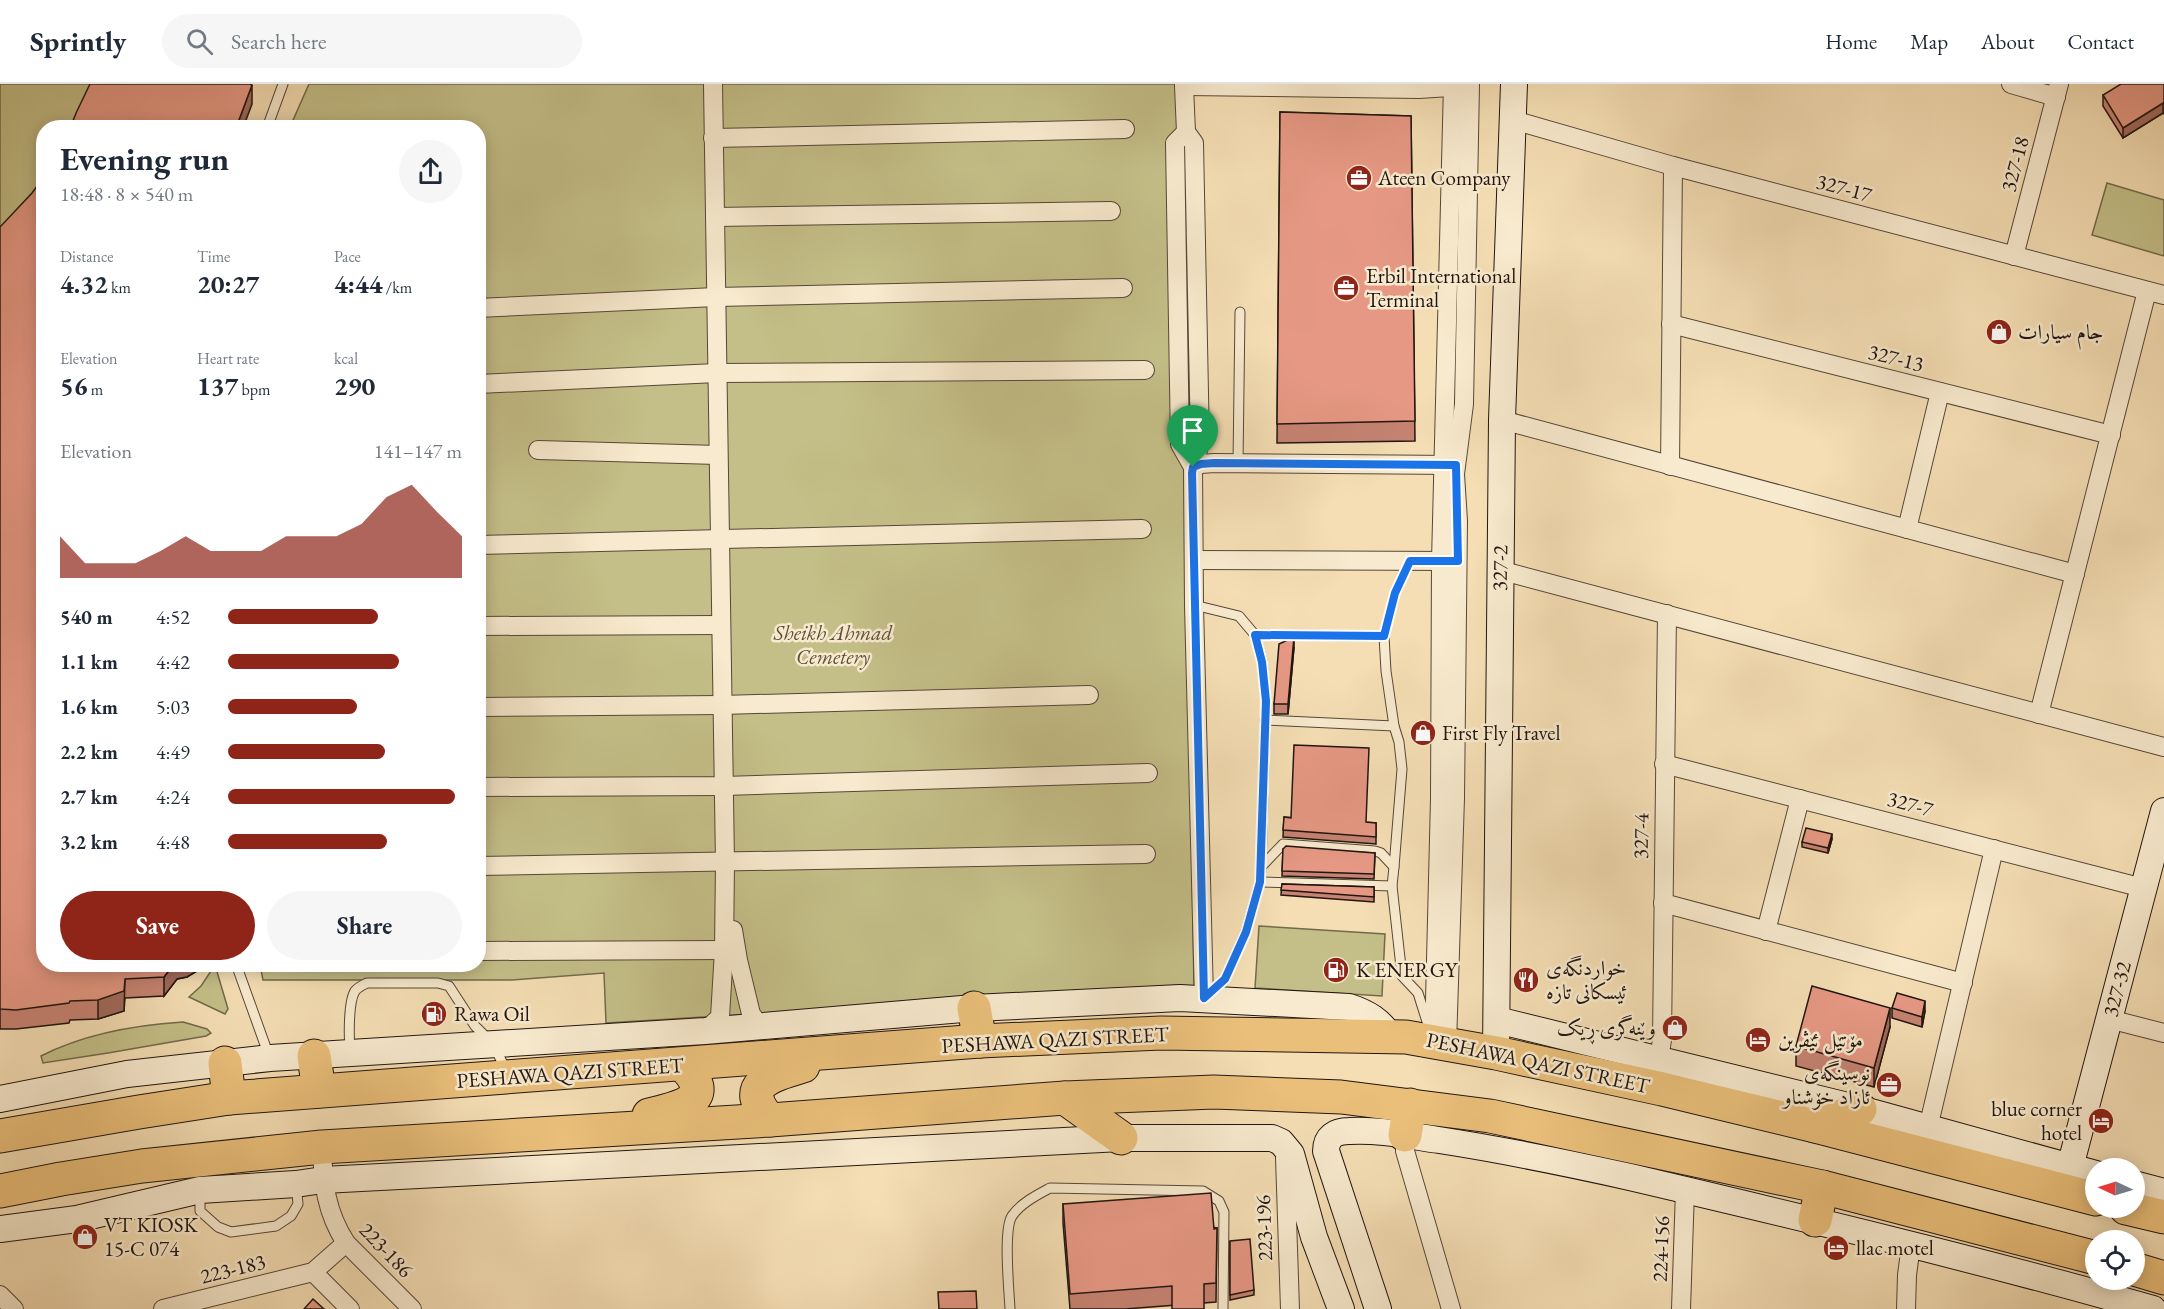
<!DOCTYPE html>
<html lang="en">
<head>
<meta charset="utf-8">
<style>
	body { margin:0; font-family:"EB Garamond",Amiri,serif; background:#f6f6f7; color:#1f2937; height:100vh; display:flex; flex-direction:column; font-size:22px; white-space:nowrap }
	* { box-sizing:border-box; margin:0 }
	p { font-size:20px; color:#747a83 }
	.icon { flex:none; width:33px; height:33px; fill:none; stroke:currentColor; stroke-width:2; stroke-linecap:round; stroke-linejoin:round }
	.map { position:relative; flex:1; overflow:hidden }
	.panel { position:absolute; left:36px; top:36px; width:450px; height:852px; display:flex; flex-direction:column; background:#fff; border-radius:24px; box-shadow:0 3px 15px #0003 }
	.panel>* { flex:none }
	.needle { width:39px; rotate:274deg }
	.fabs { position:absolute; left:2085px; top:1074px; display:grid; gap:12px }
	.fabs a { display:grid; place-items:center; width:60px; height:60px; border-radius:50%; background:#fff; box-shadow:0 3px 15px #0003; font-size:30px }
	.pin { position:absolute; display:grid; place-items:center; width:51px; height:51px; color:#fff; margin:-62px -26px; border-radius:50% 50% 50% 0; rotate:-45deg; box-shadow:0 0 6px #0007 }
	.pin .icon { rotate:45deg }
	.round { display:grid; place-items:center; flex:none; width:63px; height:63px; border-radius:32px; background:#f6f6f7 }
	.summary { display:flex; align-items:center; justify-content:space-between; height:102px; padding:0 24px }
	h1 { font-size:33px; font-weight:700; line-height:45px }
	.figures { display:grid; grid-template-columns:repeat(3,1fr); gap:9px; height:102px; padding:6px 24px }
	.figures div { display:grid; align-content:center }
	.figures b { font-size:26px; font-weight:700 }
	.figures small { font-size:16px; font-weight:400 }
	.figures p { font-size:16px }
	.chart { height:168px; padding:12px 24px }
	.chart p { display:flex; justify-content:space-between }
	.chart svg { width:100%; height:108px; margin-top:6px; fill:#8f2418; opacity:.7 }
	.action { display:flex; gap:12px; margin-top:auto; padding:12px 24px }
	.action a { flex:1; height:69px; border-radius:36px; background:#8f2418; color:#fff; font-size:24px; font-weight:700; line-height:69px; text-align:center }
	.action a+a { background:#f6f6f7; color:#1f2937 }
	ul { padding:0 24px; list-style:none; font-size:20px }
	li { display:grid; grid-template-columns:96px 72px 1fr; align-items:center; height:45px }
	li i { height:15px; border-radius:8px; background:#8f2418 }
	header { display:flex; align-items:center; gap:36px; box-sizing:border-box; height:84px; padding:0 30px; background:#fff; border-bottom:2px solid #e0e1e3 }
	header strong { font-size:28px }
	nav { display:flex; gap:33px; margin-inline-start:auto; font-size:21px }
	.search { width:420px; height:54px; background:#f6f6f7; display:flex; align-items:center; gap:15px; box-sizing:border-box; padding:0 21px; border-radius:33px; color:#747a83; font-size:22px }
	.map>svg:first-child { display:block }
	.green { fill:#c4bf88; stroke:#726a4c; stroke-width:1.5 }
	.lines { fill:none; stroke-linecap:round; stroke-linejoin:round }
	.lane-casing { stroke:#564739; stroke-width:11 }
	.street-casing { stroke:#564739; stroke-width:20 }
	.secondary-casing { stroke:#211510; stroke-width:28 }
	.highway-casing { stroke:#211510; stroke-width:35 }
	.lane { stroke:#f8eace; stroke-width:9 }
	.street { stroke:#f8eace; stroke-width:18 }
	.secondary { stroke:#f8eace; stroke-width:26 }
	.highway { stroke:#eabf7a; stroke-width:33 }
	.wall { fill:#c68372; stroke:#211510; stroke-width:1.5 }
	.shaded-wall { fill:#a16a5c; stroke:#211510; stroke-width:1.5 }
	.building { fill:#e69884; stroke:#211510; stroke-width:1.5 }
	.route-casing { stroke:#fff; stroke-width:12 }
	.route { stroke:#1a73e8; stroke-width:8 }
	.labels { text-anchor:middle; stroke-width:5; stroke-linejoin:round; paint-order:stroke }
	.street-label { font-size:21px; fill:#211510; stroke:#f8eace }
	.poi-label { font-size:21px; fill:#211510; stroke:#f8eace; text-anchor:start }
	.park-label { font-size:21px; font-style:italic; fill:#5a503a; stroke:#f8eace }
</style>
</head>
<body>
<header>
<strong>Sprintly</strong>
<div class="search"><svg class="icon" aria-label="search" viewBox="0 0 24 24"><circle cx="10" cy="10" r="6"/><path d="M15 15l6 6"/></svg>Search here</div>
<nav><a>Home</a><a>Map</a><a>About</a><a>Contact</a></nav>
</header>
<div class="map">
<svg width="2164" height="1225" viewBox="0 0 2164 1225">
	<rect width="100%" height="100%" fill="#f5deb4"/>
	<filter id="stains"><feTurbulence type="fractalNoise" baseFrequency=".00333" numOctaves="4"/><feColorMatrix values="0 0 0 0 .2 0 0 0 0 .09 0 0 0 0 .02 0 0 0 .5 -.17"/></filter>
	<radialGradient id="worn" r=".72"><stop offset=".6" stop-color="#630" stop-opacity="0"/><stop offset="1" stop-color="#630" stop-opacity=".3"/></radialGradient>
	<g class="green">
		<polygon points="0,0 100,0 78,43 44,44 43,114 0,162"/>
		<polygon points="309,0 1179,0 1194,903 606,939 604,889 512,896 263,896 260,881 478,880 478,44 290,43"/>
		<polygon points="2107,99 2164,116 2164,172 2092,151"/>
		<polygon points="1259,842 1385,850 1382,912 1255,904"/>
		<polygon points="215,881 228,925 225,930 189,913 201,902"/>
		<path d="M183,938L207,945L211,949L206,952L108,969L43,979L41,972C84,950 135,941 183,938Z"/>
	</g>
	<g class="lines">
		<g class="lane-casing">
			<g id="lane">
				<polyline points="267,44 283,0"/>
				<polyline points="1238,379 1240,228"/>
				<polyline points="1194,521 1239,532 1255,551 1262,577 1266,617 1261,783"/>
				<polyline points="1255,551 1384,552"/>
				<polyline points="1265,636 1394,642"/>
				<polyline points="1394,783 1402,685 1399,658 1394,642 1386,587 1384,552 1395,509 1410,477"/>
				<polyline points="1260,798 1392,802"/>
				<polyline points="236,880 269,972"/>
				<polyline points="1208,910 1225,895 1246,847 1260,798 1261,783 1283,760 1375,767 1381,769 1394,783 1392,802 1402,892 1418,909 1429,944"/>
				<path d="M350,967C349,954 348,918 355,907C358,903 363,901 367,899H438L449,902L475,942L493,960L507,988"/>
				<polyline points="200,1108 200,1127 218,1143 231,1148 276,1142 291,1132 298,1120 296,1100"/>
				<path d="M1010,1225C1009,1205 1003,1146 1012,1132C1021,1119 1037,1111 1050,1104L1203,1107L1219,1117L1224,1128L1223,1225"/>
			</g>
		</g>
		<g class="street-casing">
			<g id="street">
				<polyline points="1184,0 1184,2 1419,5 1465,2"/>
				<polyline points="2011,0 2056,13"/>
				<polyline points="1184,2 1186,48"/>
				<polyline points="1513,36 1673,82 2164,211"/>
				<polygon points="1186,48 1194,59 1200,359 1193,383 1180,360 1175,59"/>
				<polyline points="713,54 1125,45"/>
				<polyline points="715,133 1111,127"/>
				<polyline points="2014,172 2059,0"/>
				<polyline points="478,224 716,213 1123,204"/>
				<polyline points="1671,240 2111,351"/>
				<polyline points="478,300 717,289 1145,286"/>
				<polyline points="1502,336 2075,490"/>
				<polyline points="538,366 718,371"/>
				<polyline points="1670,382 1673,82"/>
				<polyline points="1907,445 1940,308"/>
				<polyline points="478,461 1142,445"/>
				<polyline points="1194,476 1453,477"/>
				<polyline points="1499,486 2164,663"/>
				<polyline points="478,542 721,541"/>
				<polyline points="478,623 722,621 1089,611"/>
				<polyline points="2039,630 2147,207"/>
				<polyline points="1664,680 2143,804"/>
				<polyline points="478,703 724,702 1148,689"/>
				<polyline points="478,782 1146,770"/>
				<polyline points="1663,819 1963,899"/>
				<polyline points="733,846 738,876 751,930 761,943"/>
				<polyline points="1766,847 1800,715"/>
				<polyline points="478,867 724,866"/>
				<polyline points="1204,914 1194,521 1193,383 1201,380 1214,379 1454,381"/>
				<polyline points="2109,935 2164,949"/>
				<polyline points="705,947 720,933 724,866 725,779 713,0"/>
				<polyline points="1434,958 1440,714 1441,477 1453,0"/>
				<polyline points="1447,960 1455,714 1458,437 1455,390 1464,320 1470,0"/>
				<polyline points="1659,975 1662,956 1667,530"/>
				<polyline points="1928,1044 1994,765"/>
				<polyline points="1405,1051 1405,1067 1451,1225"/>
				<path d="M322,1063C323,1100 326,1128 346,1159L412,1225"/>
				<polyline points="1285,1074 1290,1225"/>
				<polyline points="313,1188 350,1225"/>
				<polyline points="0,1211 14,1225"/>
				<polyline points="163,1225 313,1188 346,1159"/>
				<polyline points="1681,1225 1685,1106"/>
				<polyline points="1906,1225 1907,1191 1911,1161"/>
			</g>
		</g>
		<g class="secondary-casing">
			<g id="secondary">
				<polyline points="1497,936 1860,1025 2096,1090"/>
				<polyline points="1496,969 1502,336 1514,0"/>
				<path d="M0,1015L127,990L270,974L705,947L974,924L1180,914L1349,923C1368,929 1380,937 1391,953"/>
				<polyline points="2070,1083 2164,727"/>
				<polyline points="2134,1100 2164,1108"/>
				<polyline points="0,1145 77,1135 200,1106 296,1100 323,1096 1121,1054 1272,1054 1281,1058 1291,1070 1314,1153 1341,1225"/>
				<path d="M1378,1225L1326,1067C1326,1053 1335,1047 1349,1047C1377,1045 1411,1052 1439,1056C1504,1066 1567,1079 1630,1093C1805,1134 1980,1176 2153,1225"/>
			</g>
		</g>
		<g class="highway-casing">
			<g id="highway">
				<polyline points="974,924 980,957"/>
				<polyline points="314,972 319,1007"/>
				<polyline points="225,979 229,1014"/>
				<polyline points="1065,1014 1121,1054"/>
				<path d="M649,1031C678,1024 719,1017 683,981"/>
				<path d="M770,1036C737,1000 772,991 803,982"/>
				<polyline points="1815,1042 1860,1025"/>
				<polyline points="1405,1051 1410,1021"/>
				<polyline points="0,1052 139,1028 229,1014 980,957 1161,949 1406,953 1496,969 1662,1005 1815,1042 2096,1115"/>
				<polyline points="0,1107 61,1095 142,1082 322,1063 770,1036 1065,1014 1214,1008 1341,1013 1490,1032 1822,1103 2096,1174"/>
				<polyline points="2126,1124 2164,1133"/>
				<polyline points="1815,1136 1822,1103"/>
				<polyline points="2134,1185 2164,1194"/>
			</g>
		</g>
		<use href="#lane" class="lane"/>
		<use href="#street" class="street"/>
		<use href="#secondary" class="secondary"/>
		<use href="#highway" class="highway"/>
	</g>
	<g class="wall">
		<polygon points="2164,0 2164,30 2163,29 2123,54 2103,22 2103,11"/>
		<polygon points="1280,28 1411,32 1415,357 1277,359"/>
		<polygon points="0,143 44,880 200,880 197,887 187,893 177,895 164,912 125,914 124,927 98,935 70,936 69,939 16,945 0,945"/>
		<polygon points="1294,563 1288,630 1274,630 1274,620"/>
		<polygon points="1284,733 1376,739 1376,760 1283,753"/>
		<polygon points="1832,755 1828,769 1802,763 1802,758"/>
		<polygon points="1283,765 1375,769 1374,795 1282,792"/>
		<polygon points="1282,800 1374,803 1374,818 1281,811"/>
		<polygon points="1892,924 1925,927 1922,943 1892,934"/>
		<polygon points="1890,943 1874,1003 1796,982 1796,962"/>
		<polygon points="1063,1120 1217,1144 1216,1218 1125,1225 1070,1225 1063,1139"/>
		<polygon points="1230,1157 1254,1206 1254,1211 1230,1216"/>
	</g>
	<g class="shaded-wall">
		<polygon points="252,1 252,20 243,44 236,44"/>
		<polygon points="2163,19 2163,29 2123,54 2123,44"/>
		<polygon points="1294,553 1294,563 1288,630 1288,620"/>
		<polygon points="1832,750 1832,755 1828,769 1828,764"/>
		<polygon points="174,880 200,880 197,887 187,893 177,895 164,912 164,893"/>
		<polygon points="125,895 124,927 98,935 98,916"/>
		<polygon points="1925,917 1925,927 1922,943 1922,933"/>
		<polygon points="1890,924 1890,943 1874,1003 1874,984"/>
	</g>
	<g class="building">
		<polygon points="90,0 250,0 252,1 236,44 70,44 77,27"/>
		<polygon points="2121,0 2164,0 2164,20 2163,19 2123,44 2103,11"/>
		<polygon points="1280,28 1411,32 1415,337 1277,340"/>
		<polygon points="44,93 44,880 174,880 164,893 125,895 124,907 98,916 70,917 69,919 16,926 0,925 0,143 32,109"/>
		<polygon points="1294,553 1288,620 1274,620 1279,560"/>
		<polygon points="1294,661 1369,664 1366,738 1376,739 1376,753 1283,746 1284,733 1291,734"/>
		<polygon points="1806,744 1832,750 1828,764 1802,758"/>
		<polygon points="1286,762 1375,769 1374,790 1282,787 1283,765"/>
		<polygon points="1282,800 1374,803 1374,813 1281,806"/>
		<polygon points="1812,902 1890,924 1874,984 1796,962"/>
		<polygon points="1897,909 1925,917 1922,933 1892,924"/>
		<polygon points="1211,1109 1214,1145 1217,1144 1216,1199 1204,1200 1204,1225 1172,1225 1172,1202 1070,1210 1063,1120"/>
		<polygon points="1250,1155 1254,1206 1230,1211 1230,1157"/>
		<polygon points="976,1207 977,1225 939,1225 938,1208"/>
		<polygon points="313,1215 324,1225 304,1225"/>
	</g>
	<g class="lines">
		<g class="route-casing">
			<polygon id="route" points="1214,379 1456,381 1458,477 1410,477 1395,509 1384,552 1255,551 1262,578 1266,617 1260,798 1246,848 1225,895 1204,914 1192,389 1193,383 1201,380"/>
		</g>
		<use href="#route" class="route"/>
	</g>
	<defs>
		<g id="office-disc" transform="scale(1.35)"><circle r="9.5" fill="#8f2418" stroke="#f8eace"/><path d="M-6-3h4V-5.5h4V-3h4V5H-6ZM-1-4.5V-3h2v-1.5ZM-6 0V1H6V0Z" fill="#fff"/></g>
		<g id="shop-disc" transform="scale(1.35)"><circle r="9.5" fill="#8f2418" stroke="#f8eace"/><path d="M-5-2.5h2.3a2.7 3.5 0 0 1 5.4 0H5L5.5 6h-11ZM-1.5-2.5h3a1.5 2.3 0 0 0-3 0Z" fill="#fff"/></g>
		<g id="fuel-disc" transform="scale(1.35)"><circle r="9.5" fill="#8f2418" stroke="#f8eace"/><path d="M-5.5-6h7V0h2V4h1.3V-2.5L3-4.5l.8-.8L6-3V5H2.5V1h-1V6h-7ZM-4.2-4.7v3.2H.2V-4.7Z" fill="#fff"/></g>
		<g id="restaurant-disc" transform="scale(1.35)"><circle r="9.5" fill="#8f2418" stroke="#f8eace"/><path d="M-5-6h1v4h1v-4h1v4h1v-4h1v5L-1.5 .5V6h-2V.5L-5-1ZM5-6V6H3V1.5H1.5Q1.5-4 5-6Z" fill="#fff"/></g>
		<g id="hotel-disc" transform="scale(1.35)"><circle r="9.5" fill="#8f2418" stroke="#f8eace"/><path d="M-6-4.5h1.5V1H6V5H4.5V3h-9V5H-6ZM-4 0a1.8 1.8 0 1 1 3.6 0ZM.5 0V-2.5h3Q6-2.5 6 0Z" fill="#fff"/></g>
	</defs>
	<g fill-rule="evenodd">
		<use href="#office-disc" x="1359" y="94"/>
		<use href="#office-disc" x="1346" y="204"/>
		<use href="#shop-disc" x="1999" y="248"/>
		<use href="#shop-disc" x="1423" y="649"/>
		<use href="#fuel-disc" x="1336" y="886"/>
		<use href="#restaurant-disc" x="1526" y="896"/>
		<use href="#fuel-disc" x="434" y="930"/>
		<use href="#shop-disc" x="1675" y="944"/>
		<use href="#hotel-disc" x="1758" y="956"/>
		<use href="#office-disc" x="1889" y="1001"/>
		<use href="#hotel-disc" x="2101" y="1037"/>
		<use href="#shop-disc" x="85" y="1153"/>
		<use href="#hotel-disc" x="1836" y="1164"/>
	</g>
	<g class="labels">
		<g class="street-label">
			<text transform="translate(2015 80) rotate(-75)" y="7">327-18</text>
			<text transform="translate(1844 104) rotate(15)" y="7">327-17</text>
			<text transform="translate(1896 274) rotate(14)" y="7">327-13</text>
			<text transform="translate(1500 484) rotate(-89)" y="7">327-2</text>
			<text transform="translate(1910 720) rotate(15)" y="7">327-7</text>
			<text transform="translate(1641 752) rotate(-89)" y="7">327-4</text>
			<text transform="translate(2117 905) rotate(-75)" y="7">327-32</text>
			<text transform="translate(1055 956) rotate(-3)" y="7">PESHAWA QAZI STREET</text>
			<text transform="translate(1538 979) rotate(12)" y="7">PESHAWA QAZI STREET</text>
			<text transform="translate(570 989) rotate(-4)" y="7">PESHAWA QAZI STREET</text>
			<text transform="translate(1264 1144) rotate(-92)" y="7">223-196</text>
			<text transform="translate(1661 1165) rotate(-88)" y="7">224-156</text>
			<text transform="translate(386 1166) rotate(46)" y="7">223-186</text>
			<text transform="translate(233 1185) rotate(-14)" y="7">223-183</text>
		</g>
		<g class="poi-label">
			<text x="1378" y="101">Ateen Company</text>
			<text x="1366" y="199">Erbil International<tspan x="1366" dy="24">Terminal</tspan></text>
			<text x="2018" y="255">جام سيارات</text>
			<text x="1442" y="656">First Fly Travel</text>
			<text x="1546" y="891">خواردنگەی<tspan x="1546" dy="24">ئیسکانی تازە</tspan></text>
			<text x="1356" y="893">K ENERGY</text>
			<text x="454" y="937">Rawa Oil</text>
			<text x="1656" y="951" text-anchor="end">وێنەگری ڕیک</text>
			<text x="1778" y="963">مۆتێل ئێڤرین</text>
			<text x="1870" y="996" text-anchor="end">نوسینگەی<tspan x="1870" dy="24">ئازاد خۆشناو</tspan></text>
			<text x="2082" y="1032" text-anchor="end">blue corner<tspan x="2082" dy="24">hotel</tspan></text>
			<text x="104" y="1148">VT KIOSK<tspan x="104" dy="24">15-C 074</tspan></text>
			<text x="1856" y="1171">llac motel</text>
		</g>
		<g class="park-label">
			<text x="833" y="556">Sheikh Ahmad<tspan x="833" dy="24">Cemetery</tspan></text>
		</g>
	</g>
	<rect width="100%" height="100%" filter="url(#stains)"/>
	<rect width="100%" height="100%" fill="url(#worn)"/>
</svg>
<div class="fabs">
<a><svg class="needle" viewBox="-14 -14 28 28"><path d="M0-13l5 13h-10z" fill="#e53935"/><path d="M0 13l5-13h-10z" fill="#747a83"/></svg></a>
<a><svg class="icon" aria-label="locate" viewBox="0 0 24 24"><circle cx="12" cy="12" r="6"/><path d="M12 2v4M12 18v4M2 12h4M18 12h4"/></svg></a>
</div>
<div class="pin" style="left:1193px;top:383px;background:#1e9e55"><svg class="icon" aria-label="arrive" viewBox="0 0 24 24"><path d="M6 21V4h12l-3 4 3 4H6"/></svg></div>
<section class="panel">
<div class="summary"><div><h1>Evening run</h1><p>18:48 · 8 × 540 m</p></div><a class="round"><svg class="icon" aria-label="share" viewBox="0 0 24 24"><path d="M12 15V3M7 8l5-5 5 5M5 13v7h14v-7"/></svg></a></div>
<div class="figures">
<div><p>Distance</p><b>4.32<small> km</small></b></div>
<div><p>Time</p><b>20:27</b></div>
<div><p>Pace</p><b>4:44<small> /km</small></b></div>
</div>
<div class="figures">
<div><p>Elevation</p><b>56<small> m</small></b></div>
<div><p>Heart rate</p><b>137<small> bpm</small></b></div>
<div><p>kcal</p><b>290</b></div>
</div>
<div class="chart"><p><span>Elevation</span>141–147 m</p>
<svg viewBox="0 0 160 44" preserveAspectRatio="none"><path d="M0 44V27L10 38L20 38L30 38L40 33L50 27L60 33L70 33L80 33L90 27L100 27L110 27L120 22L130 11L140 6L150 17L160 27V44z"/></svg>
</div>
<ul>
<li><b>540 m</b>4:52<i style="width:64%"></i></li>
<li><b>1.1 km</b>4:42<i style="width:73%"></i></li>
<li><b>1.6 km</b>5:03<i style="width:55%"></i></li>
<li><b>2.2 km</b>4:49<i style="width:67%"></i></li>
<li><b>2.7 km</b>4:24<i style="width:97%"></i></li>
<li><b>3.2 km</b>4:48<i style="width:68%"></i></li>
</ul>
<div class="action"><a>Save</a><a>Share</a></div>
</section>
</div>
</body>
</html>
